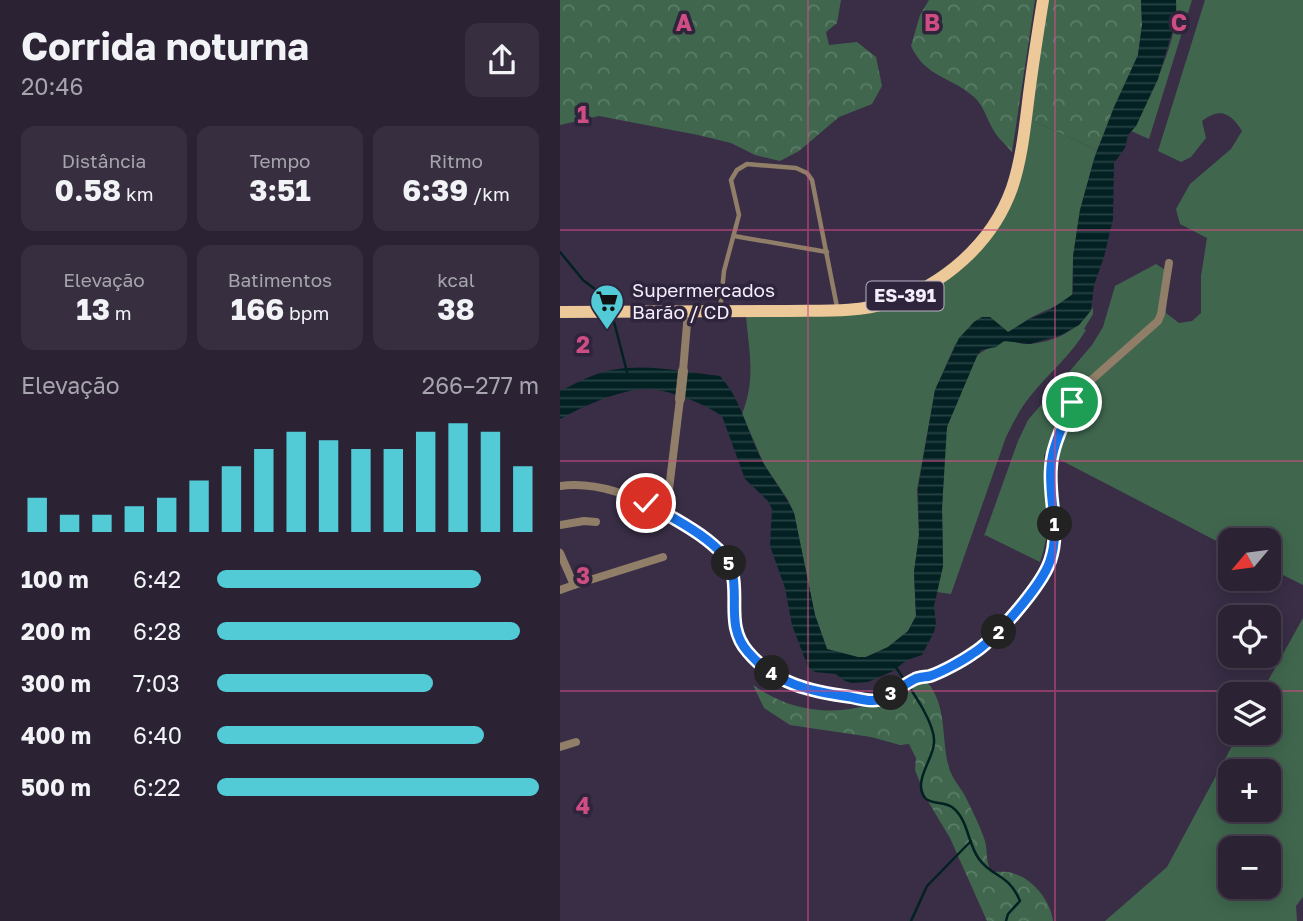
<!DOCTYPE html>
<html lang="pt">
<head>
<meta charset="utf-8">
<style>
	body { margin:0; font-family:"Golos Text",sans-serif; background:#372f40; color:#f1f3f6; height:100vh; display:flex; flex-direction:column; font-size:26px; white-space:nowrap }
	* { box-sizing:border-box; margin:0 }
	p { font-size:23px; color:#a6a4ac }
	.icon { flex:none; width:38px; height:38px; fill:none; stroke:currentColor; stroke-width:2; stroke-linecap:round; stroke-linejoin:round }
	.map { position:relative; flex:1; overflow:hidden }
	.panel { display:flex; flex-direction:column; background:#2b2234; width:560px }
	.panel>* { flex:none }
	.needle { width:46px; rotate:241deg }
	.controls { position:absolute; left:658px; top:528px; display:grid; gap:14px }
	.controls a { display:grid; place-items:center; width:63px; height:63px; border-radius:14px; background:#2b2234; box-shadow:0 4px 18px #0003,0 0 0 2px #473f4f; font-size:35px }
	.pin { position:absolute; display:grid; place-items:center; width:60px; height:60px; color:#fff; margin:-30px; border:4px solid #fff; border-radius:50%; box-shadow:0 2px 7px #0007 }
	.km { position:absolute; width:35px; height:35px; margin:-18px; border-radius:50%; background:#222; color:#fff; font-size:19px; line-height:35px; text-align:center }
	.round { display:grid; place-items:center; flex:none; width:74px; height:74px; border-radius:14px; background:#372f40 }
	.headline { display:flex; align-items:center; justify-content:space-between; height:119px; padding:0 21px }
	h1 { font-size:38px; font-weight:700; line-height:52px }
	.figures { display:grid; grid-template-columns:repeat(3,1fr); gap:10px; height:119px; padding:7px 21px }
	.figures div { display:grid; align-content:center; border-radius:14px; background:#372f40; text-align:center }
	.figures b { font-size:30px; font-weight:700 }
	.figures small { font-size:19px; font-weight:400 }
	.figures p { font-size:19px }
	.chart { height:196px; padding:14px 21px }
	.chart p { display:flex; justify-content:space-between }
	.chart svg { width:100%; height:126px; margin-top:7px; stroke:#52cbd7; stroke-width:6 }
	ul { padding:0 21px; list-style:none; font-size:23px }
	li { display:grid; grid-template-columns:112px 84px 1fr; align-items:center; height:52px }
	li i { height:18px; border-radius:9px; background:#52cbd7 }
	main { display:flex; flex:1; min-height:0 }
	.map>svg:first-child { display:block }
	.green { fill:#40674e; fill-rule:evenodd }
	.forest { fill:url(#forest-crowns) }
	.water { fill:url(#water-rules) }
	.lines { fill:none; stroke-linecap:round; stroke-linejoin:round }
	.stream { stroke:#032123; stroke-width:2.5 }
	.service { stroke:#907e68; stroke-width:4.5 }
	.minor { stroke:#907e68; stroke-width:8 }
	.tertiary { stroke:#907e68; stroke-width:10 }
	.primary { stroke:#edc899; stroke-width:12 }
	.route-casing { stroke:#fff; stroke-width:14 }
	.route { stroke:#1a73e8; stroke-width:9 }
	.grid { fill:none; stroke:#ce4d83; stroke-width:2; stroke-opacity:0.55 }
	.labels { text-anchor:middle; stroke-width:7; stroke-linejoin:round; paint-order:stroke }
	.shield { fill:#2e243b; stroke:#b8b1c2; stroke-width:2 }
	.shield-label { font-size:18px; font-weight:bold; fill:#f3edfc }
	.poi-label { font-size:19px; fill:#f3edfc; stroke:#2e243b; text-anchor:start }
	.grid-label { font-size:23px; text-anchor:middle; font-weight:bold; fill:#ce4d83; stroke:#2e243b; stroke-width:7; stroke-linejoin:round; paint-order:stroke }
</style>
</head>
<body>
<main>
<section class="panel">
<div class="headline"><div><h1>Corrida noturna</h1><p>20:46</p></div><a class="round"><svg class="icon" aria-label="share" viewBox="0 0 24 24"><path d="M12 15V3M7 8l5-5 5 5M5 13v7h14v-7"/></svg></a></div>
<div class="figures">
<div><p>Distância</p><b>0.58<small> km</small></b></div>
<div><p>Tempo</p><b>3:51</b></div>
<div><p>Ritmo</p><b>6:39<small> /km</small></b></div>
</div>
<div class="figures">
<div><p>Elevação</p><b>13<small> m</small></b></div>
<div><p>Batimentos</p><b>166<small> bpm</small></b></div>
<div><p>kcal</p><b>38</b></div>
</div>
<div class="chart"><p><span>Elevação</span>266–277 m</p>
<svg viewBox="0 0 160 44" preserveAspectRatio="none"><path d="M5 44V32M15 44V38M25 44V38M35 44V35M45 44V32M55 44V26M65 44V21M75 44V15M85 44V9M95 44V12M105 44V15M115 44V15M125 44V9M135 44V6M145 44V9M155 44V21"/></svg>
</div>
<ul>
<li><b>100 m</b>6:42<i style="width:82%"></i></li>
<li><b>200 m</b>6:28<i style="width:94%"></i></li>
<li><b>300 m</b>7:03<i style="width:67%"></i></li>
<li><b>400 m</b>6:40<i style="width:83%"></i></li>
<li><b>500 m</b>6:22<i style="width:100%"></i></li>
</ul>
</section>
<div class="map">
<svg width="743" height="921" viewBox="0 0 743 921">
	<defs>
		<pattern id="forest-crowns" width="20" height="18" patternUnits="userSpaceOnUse" patternTransform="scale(1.75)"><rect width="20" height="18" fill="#40674e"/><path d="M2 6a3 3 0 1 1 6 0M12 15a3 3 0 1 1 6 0" fill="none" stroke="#5c7d68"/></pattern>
		<pattern id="water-rules" width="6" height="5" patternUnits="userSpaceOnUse" patternTransform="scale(1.75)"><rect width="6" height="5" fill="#032123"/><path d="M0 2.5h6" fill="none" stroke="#284244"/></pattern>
	</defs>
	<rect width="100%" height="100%" fill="#392e46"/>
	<g class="green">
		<path d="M616,0H632L589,139L571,131L576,126C591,91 620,39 616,0Z"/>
		<path d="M645,0H743V585L709,568V541H670V548L487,453L484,455C487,494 493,525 480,562L425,535L423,539L458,441L468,420L532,345L543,327L555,286L596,264L607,271L606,313L619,323L632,321L641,313V276L647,238L620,224L616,209L630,184L671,149L682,131C671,113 660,107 642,121L646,138L631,157L621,162L598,151Z"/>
		<path d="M471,120L537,150L520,210L513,257L512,295C499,307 481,311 467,320C461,325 456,330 448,332L430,317H422L414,322L395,345L375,390L357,490L359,535L354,572L356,616L348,631L328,647L306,657H297L267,649L255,615L234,513L228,500L204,464L182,414C196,380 189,351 186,316L328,308L434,232Z"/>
		<path d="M533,307V314L524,329L526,330C511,355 490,372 472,394C461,407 454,421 446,437L391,594L377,592L383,566L382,508L386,431L392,411L417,356C421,351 441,342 446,341C453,340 461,345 468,344C493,343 521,329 533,307Z"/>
		<path d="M743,618V897L736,906L737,921H545L607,867L679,733H709V695H700ZM670,772H709V810H670ZM670,849H709V887H670Z"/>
	</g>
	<g class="forest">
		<polygon points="0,0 281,0 277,23 266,32 269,45 297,42 316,57 322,86 312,104 279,117 239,151 220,161 195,155 171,143 138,135 39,116 0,125"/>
		<path d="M369,0H475L452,152C446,145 438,138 434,131C427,120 424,106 414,97C392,77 366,78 351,46L360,15Z"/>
		<polygon points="487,0 581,0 582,25 578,55 537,150 471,120"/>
		<path d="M362,677C389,701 380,736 389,768C392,778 400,787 405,796C412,810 420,826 425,841C428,852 425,863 432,872C439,872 449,871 455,874C474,880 491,902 493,921H427L390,838L366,798L355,770L356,758L349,744L340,745L311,737L230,725L204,708L193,685C245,723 312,717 362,677Z"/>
	</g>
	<path class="water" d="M581,0H616V19L598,79L576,126L568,135L565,148L554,163L553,219L544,257L534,285L531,310L519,325L501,335L470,344L444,341L436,347L421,350L417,356L387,427L382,508L383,566L374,606L376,624L374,632L362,655L347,660L333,671L308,682L291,683L283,680L276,674L255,672L248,667L232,625L225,588L210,546L212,509L208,501L185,479L162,416C146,404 101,386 81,389C52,393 26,405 0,419V391C16,383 33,374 51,370C86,363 125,372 160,376C183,401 188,437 205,466C215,482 226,496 234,513L255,615L267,649L298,657H306L328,647L348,631L356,616L354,572L359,535L358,488L375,390L399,338L414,322L422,317H430L448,332L469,319L487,312L513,294V257L520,210L534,159L554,107L578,55L582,25Z"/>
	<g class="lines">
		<g class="stream">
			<polyline points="0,252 23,280 48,299 50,308"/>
			<polyline points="53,318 67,372"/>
			<path d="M335,666C347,684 376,722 374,743C373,759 355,779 363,795C368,805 383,801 392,807C409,820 407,843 419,859C433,878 448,873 460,901L448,914L446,921"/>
			<polyline points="351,921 367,886 411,841"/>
		</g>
		<g class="service">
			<polyline points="174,236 267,252"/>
			<polyline points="160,311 164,271 179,215 171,180 177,170 187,164 236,168 247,173 252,180 277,307"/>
		</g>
		<g class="minor">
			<polyline points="123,371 128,312"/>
			<path d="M0,486C38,481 73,496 106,514L120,399"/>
			<polyline points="106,514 129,528 160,552 168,562 173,579 175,629 188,652 201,665 228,684 244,690 318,699 342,688 353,680 372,675 415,652 442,629 487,568 496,532 491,487 492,460 512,402 520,390 598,321 601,314 609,263"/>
			<polyline points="0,525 24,521 36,522"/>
			<polyline points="0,553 14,585 0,590"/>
			<polyline points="14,585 103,557"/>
			<polyline points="0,747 16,742"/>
		</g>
		<polyline class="tertiary" points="120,399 123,371"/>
		<path class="primary" d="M0,312C74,312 148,312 223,311C257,310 295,313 328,303C383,286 432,244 452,188C462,158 465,126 469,94C473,63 478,31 483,0"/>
	</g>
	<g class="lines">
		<g class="route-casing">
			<path id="route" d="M86,503C110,516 166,544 172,571C179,599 166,627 188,652C215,684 252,692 291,697C299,699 310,702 318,700C332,696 342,685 355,679C359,677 365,677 370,676C382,672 402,661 412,654C434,641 482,585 490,561C501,530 488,499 491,467C492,445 505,422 512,402"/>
		</g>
		<use href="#route" class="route"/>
	</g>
	<path class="grid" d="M248,0V921M495,0V921M0,230H743M0,461H743M0,691H743"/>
	<defs>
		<g id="supermarket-pin" transform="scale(1.75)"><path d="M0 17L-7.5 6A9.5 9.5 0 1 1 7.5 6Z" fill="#52cbd7" stroke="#2e243b"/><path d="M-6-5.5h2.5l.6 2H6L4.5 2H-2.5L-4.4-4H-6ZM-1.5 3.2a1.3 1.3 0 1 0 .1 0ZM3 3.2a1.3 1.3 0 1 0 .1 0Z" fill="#111"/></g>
	</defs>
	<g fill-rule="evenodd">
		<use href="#supermarket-pin" x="47" y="301"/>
	</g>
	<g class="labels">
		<rect class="shield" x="306.5" y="281.5" width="77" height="29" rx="5"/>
		<g class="shield-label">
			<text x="345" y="302">ES-391</text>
		</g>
		<g class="poi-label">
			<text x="72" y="297">Supermercados<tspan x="72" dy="22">Barão / CD</tspan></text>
		</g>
	</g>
	<g class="grid-label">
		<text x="124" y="31">A</text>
		<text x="372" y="31">B</text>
		<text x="619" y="31">C</text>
		<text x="23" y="123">1</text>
		<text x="23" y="353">2</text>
		<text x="23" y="584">3</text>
		<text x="23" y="814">4</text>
	</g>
</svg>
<div class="controls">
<a><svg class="needle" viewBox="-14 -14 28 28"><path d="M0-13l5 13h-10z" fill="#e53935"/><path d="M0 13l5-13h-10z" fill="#a6a4ac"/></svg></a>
<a><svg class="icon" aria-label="locate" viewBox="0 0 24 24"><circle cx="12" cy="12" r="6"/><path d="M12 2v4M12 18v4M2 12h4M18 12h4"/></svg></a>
<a><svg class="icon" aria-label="layers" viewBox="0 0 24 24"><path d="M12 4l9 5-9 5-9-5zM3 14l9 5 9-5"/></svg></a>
<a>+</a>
<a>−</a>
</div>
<div class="pin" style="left:512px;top:402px;background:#1e9e55"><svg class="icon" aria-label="arrive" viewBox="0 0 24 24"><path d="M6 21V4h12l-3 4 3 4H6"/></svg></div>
<div class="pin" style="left:86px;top:503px;background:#d93025"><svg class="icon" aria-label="check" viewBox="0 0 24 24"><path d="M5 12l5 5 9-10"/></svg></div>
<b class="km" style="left:495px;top:524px">1</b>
<b class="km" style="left:439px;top:632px">2</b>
<b class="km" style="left:331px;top:693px">3</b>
<b class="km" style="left:212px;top:673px">4</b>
<b class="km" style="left:169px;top:563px">5</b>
</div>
</main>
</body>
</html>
